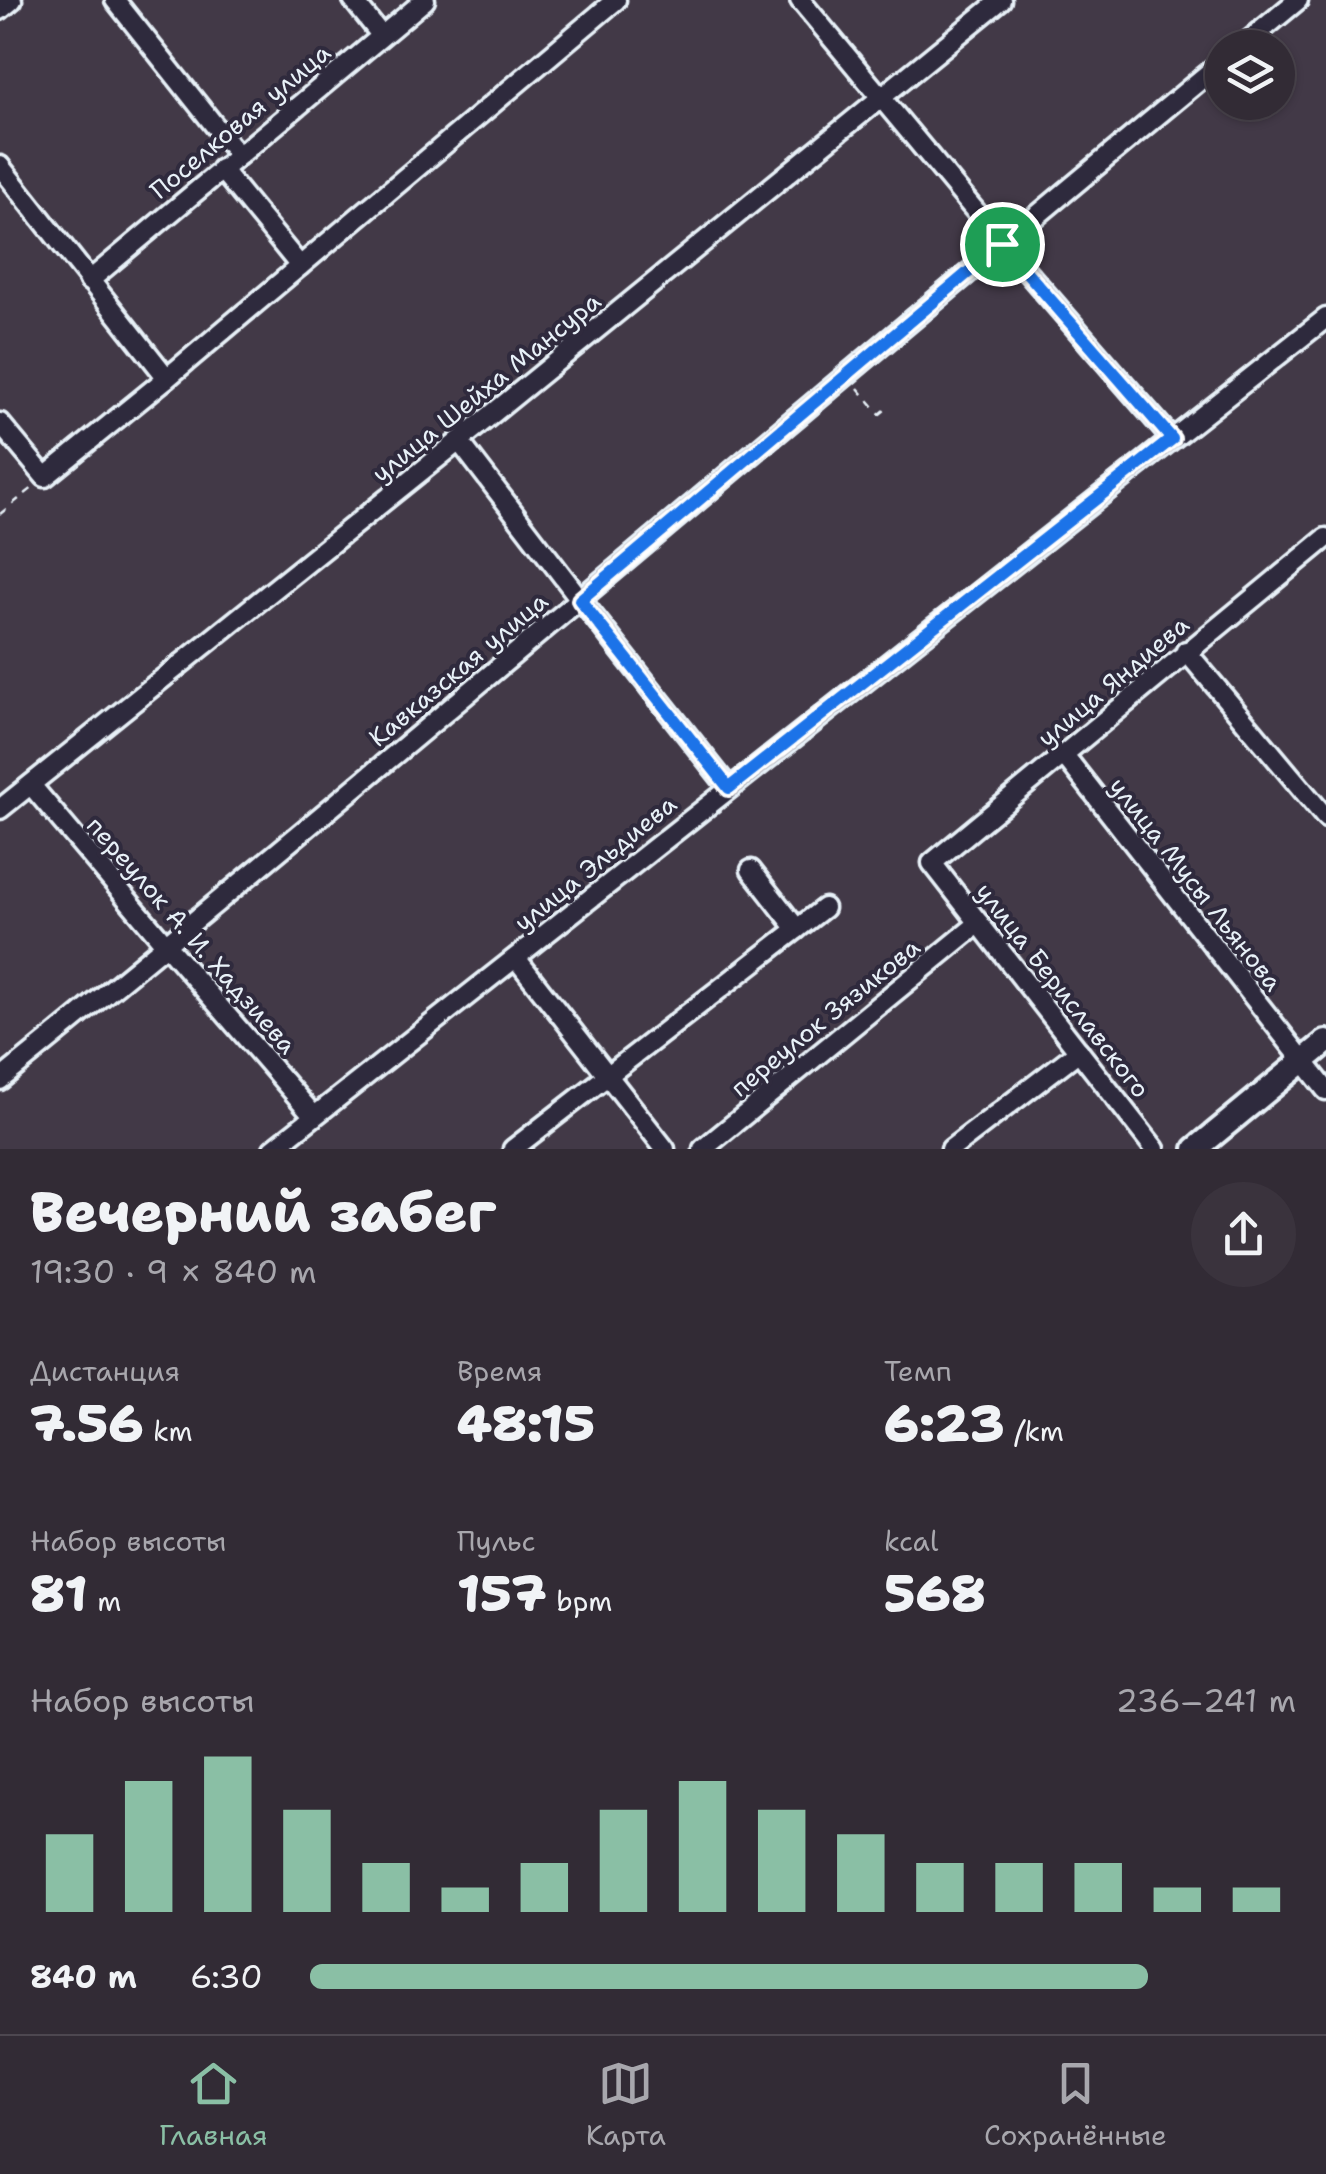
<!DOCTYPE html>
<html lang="ru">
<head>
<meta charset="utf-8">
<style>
	body { margin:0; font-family:"Shantell Sans",sans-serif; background:#3a333d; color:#f1f3f6; height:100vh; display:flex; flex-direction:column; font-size:38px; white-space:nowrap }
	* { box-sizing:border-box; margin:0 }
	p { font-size:32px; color:#a8a7ad }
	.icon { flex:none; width:55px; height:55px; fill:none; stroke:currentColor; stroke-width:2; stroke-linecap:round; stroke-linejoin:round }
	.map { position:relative; height:1149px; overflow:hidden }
	.sheet { display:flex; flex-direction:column; background:#322b35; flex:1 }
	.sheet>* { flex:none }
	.controls { position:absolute; left:1205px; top:30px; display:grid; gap:20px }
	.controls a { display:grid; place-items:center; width:90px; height:90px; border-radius:50%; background:#322b35; box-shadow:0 2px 8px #0004,0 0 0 2px #4d4750; font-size:50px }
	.pin { position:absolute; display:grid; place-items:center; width:85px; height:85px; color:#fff; margin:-42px; border:5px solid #fff; border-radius:50%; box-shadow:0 2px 10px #0007 }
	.round { display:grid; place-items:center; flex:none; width:105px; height:105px; border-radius:52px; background:#3a333d }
	.overview { display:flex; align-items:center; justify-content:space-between; height:170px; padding:0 30px }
	h1 { font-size:55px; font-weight:800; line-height:75px }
	.stats { display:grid; grid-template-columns:repeat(3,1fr); gap:15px; height:170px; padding:10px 30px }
	.stats div { display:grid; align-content:center }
	.stats b { font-size:50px; font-weight:800 }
	.stats small { font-size:28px; font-weight:400 }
	.stats p { font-size:28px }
	.chart { height:280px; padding:20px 30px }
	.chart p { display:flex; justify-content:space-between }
	.chart svg { width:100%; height:180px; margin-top:10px; stroke:#8abfa5; stroke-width:6 }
	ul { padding:0 30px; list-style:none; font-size:32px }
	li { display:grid; grid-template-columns:160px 120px 1fr; align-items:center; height:75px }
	li i { height:25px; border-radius:12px; background:#8abfa5 }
	.tabs { display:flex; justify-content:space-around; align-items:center; height:140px; border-top:2px solid #4d4750; background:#322b35; font-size:28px; color:#a8a7ad }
	.tabs a { display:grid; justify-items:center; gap:5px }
	.tabs .on { color:#8abfa5 }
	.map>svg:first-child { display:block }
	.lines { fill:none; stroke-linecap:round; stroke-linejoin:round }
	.minor-casing { stroke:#e8f1f8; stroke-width:25 }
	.major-casing { stroke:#e8f1f8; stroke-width:30 }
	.path { stroke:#e8f1f8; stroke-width:2.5; stroke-dasharray:8 8; stroke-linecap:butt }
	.minor { stroke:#2f2a3d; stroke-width:18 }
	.major { stroke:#2f2a3d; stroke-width:22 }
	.route-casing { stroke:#fff; stroke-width:20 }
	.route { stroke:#1a73e8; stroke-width:12 }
	.labels { text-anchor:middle; stroke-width:8; stroke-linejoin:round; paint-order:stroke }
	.street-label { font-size:25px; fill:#e8f1f8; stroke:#2f2a3d }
</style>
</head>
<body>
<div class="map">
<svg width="1326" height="1149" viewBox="0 0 1326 1149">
	<rect width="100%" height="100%" fill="#423947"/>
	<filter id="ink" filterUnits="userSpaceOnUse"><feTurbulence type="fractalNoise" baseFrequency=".01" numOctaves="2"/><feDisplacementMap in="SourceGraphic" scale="20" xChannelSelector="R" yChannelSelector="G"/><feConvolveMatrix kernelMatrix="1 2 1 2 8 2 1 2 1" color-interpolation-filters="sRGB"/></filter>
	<g filter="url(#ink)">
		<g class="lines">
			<g class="minor-casing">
				<g id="minor">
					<polyline points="115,0 238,155"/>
					<polyline points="353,0 381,35"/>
					<polyline points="800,0 1002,243 1172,439"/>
					<polyline points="0,10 12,0"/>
					<polyline points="1240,48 1298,0"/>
					<polyline points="0,166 167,378"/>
					<polyline points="221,169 300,266"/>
					<polyline points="89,281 425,0"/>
					<polyline points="0,423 45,477 167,378 616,0"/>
					<polyline points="459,441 580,599 729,788"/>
					<polyline points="1186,651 1326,818"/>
					<polyline points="1064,755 1326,1090"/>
					<polyline points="31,785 166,945 314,1116"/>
					<polyline points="0,809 459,441 1001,0"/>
					<polyline points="797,929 824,908"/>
					<polyline points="516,958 665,1149"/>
					<path d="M0,1080C412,746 813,399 1222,62"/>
					<polyline points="273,1149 1326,318"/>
					<polyline points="513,1149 797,929 751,870"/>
					<polyline points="703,1149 979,923"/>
					<polyline points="951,1149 1079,1051"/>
					<polyline points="1155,1149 932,863 1326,538"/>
				</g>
			</g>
			<g class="major-casing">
				<polyline id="major" points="1196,1149 1326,1042"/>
			</g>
			<g class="path">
				<polyline points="858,388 880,414 885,410"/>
				<polyline points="0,514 34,487"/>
			</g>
			<use href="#minor" class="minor"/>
			<use href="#major" class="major"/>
		</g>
	</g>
	<g class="lines" filter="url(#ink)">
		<g class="route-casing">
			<polygon id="route" points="1002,244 1172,439 729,788 580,600"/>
		</g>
		<use href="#route" class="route"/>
	</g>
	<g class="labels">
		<g class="street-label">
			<text transform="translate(240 121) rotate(-40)" y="9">Поселковая улица</text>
			<text transform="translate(486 387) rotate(-39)" y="9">улица Шейха Мансура</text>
			<text transform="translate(458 669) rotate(-40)" y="9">Кавказская улица</text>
			<text transform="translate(1113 681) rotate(-40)" y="9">улица Яндиева</text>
			<text transform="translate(595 863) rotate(-39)" y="9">улица Эльдиева</text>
			<text transform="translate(1196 884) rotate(52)" y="9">улица Мусы Льянова</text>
			<text transform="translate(192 935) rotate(49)" y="9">переулок А. И. Хадзиева</text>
			<text transform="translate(1063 990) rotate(52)" y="9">улица Бериславского</text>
			<text transform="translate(825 1017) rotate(-39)" y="9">переулок Зязикова</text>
		</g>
	</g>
</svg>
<div class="controls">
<a><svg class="icon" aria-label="layers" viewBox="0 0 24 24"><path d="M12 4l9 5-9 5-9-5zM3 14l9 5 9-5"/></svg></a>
</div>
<div class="pin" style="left:1002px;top:244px;background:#1e9e55"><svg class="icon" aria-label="arrive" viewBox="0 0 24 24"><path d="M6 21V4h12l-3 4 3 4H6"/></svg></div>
</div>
<section class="sheet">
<div class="overview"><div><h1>Вечерний забег</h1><p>19:30 · 9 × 840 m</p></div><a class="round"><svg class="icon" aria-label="share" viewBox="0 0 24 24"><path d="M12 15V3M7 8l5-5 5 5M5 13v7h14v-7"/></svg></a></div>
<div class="stats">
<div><p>Дистанция</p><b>7.56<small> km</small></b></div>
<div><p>Время</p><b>48:15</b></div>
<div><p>Темп</p><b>6:23<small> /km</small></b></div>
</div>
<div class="stats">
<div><p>Набор высоты</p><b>81<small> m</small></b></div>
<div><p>Пульс</p><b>157<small> bpm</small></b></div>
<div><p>kcal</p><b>568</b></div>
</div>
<div class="chart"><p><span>Набор высоты</span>236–241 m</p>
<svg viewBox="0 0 160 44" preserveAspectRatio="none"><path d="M5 44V25M15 44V12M25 44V6M35 44V19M45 44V32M55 44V38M65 44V32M75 44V19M85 44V12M95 44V19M105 44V25M115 44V32M125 44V32M135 44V32M145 44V38M155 44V38"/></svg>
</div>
<ul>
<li><b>840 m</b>6:30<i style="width:85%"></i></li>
</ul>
</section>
<nav class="tabs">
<a class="on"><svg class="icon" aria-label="home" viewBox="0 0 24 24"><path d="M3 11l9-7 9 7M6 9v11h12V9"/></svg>Главная</a>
<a><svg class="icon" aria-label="map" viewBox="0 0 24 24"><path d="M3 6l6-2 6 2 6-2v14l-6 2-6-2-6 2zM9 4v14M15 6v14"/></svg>Карта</a>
<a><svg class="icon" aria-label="saved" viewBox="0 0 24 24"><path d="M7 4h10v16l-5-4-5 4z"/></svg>Сохранённые</a>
</nav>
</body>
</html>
